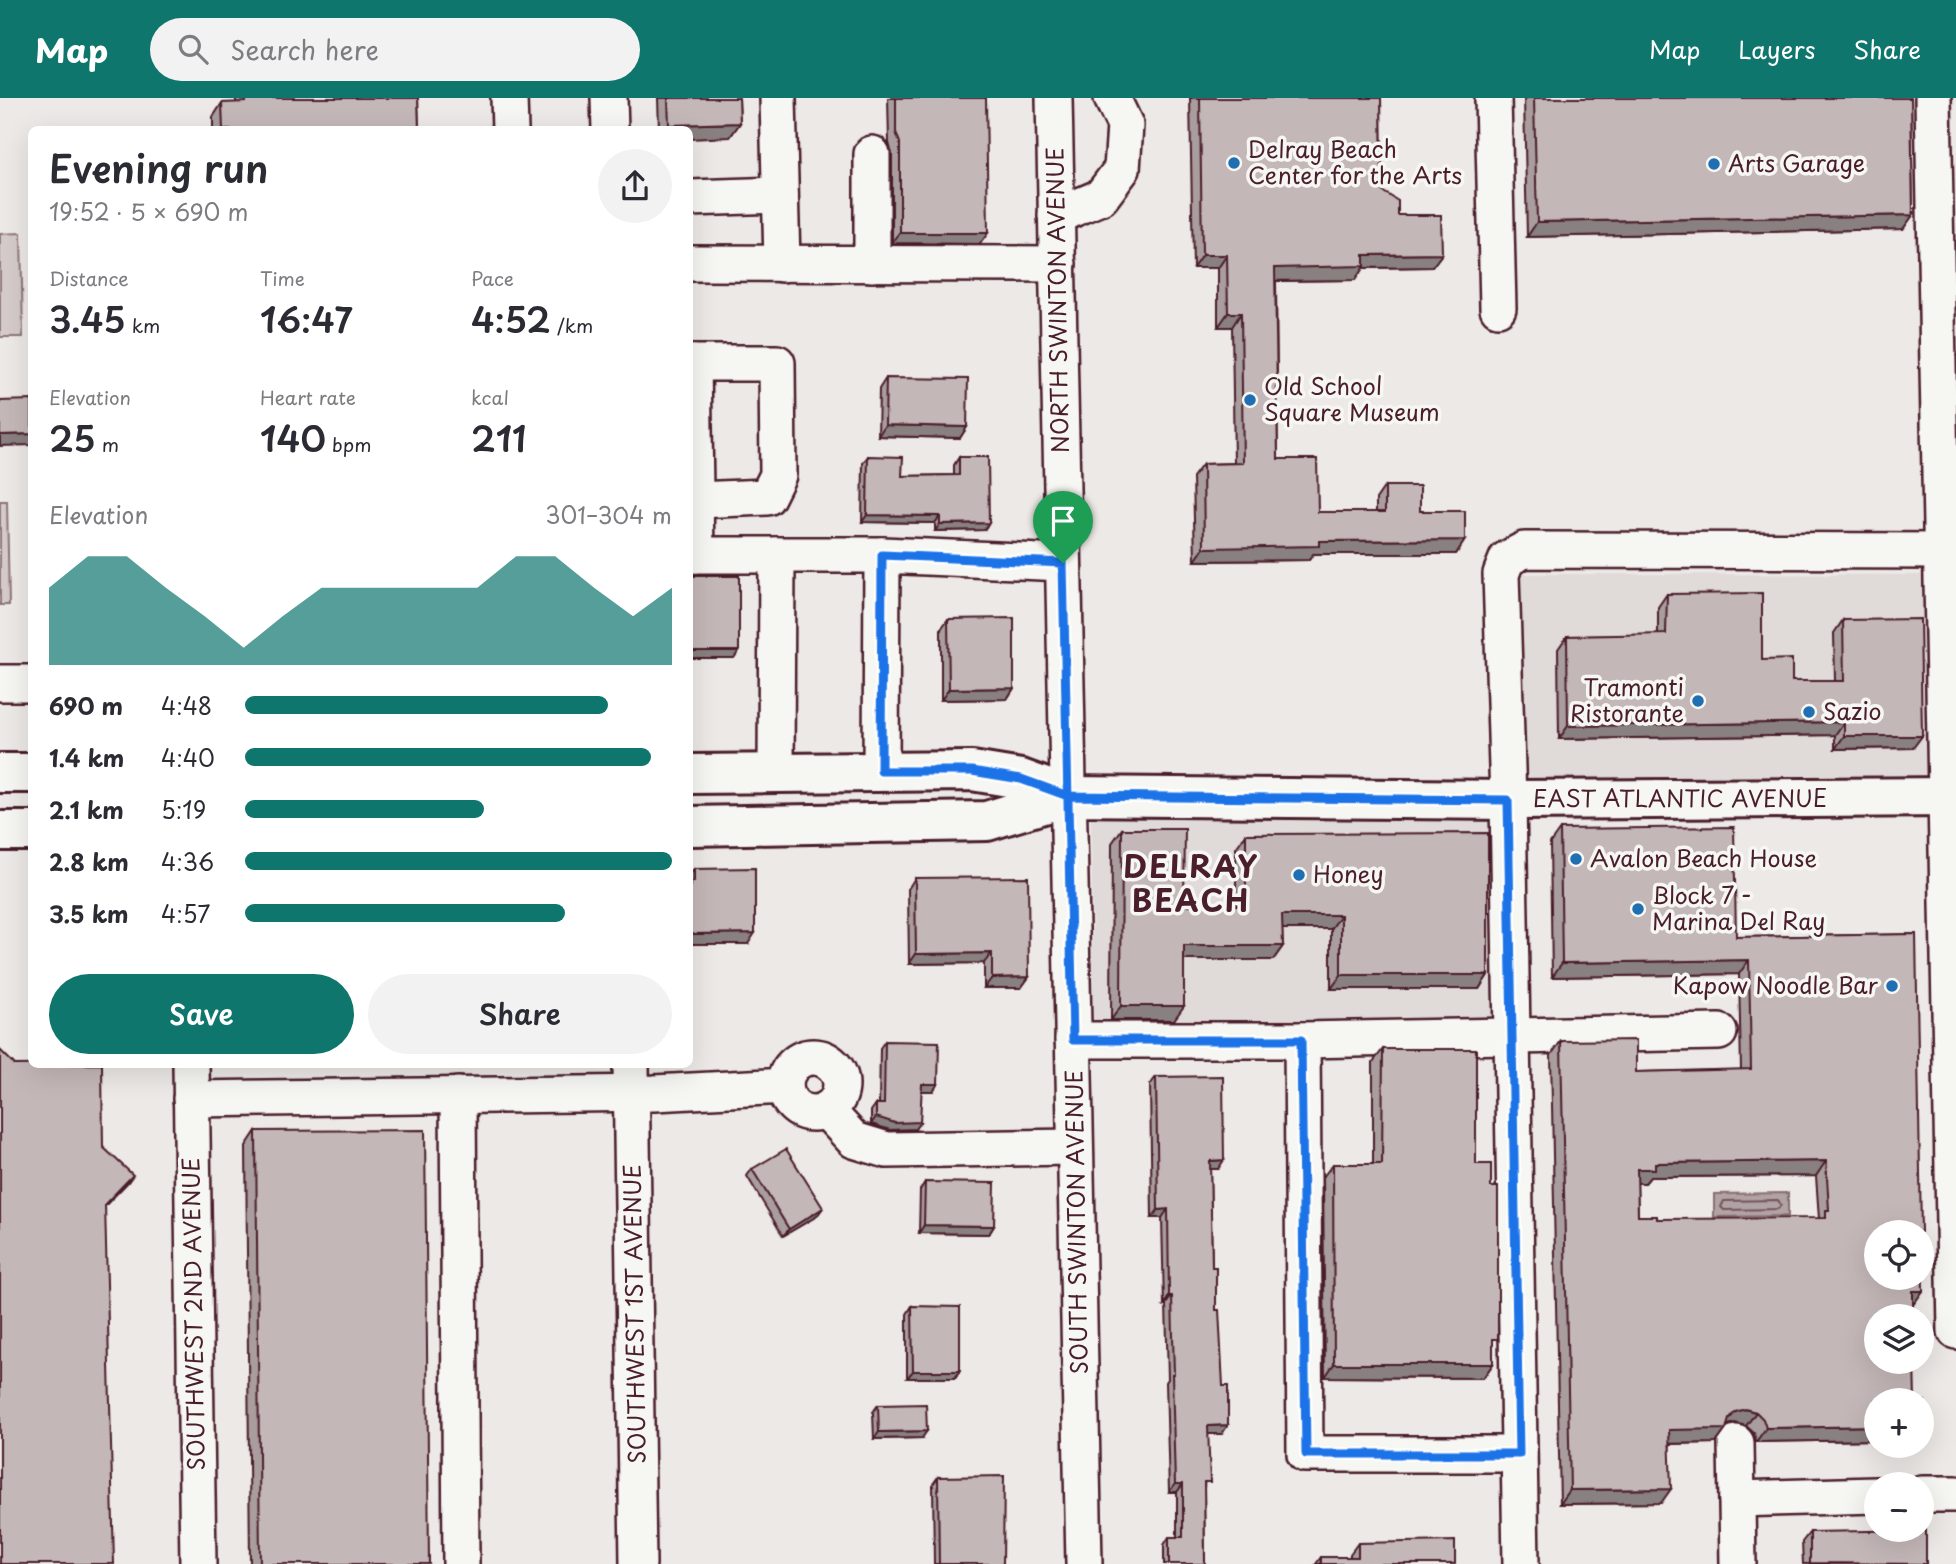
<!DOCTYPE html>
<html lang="en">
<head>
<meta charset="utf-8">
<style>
	body { margin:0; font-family:"Playpen Sans",sans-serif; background:#f2f2f3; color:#2b2b33; height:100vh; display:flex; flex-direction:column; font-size:26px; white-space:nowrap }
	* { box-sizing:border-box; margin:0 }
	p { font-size:23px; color:#7c7c81 }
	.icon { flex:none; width:38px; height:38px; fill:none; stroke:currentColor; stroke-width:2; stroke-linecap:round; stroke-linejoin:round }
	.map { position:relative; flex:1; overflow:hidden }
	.panel { position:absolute; left:28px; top:28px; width:665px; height:942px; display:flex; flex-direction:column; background:#fff; border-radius:10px; box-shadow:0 7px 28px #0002 }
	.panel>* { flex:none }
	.buttons { position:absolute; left:1864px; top:1122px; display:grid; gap:14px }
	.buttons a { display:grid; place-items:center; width:70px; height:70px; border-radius:50%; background:#fff; box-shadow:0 7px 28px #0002; font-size:35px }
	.pin { position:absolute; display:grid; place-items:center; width:60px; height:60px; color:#fff; margin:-72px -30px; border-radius:50% 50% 50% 0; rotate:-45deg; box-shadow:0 0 7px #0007 }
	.pin .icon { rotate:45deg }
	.round { display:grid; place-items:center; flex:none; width:74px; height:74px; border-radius:37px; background:#f2f2f3 }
	.head { display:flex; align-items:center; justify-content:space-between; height:119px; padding:0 21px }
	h1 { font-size:38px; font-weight:600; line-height:52px }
	.stats { display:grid; grid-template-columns:repeat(3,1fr); gap:10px; height:119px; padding:7px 21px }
	.stats div { display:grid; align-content:center }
	.stats b { font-size:35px; font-weight:600 }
	.stats small { font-size:19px; font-weight:400 }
	.stats p { font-size:19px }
	.chart { height:196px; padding:14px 21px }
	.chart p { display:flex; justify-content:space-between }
	.chart svg { width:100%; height:126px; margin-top:7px; fill:#0f766e; opacity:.7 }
	.primary-button { display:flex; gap:14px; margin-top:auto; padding:14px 21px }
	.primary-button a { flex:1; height:80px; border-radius:42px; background:#0f766e; color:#fff; font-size:28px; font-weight:600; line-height:80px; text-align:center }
	.primary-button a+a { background:#f2f2f3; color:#2b2b33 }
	ul { padding:0 21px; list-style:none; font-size:23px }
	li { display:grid; grid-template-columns:112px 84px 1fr; align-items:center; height:52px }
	li i { height:18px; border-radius:9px; background:#0f766e }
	header { display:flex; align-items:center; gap:42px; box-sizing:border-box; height:98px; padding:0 35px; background:#0f766e; color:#fff }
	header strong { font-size:33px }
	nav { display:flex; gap:38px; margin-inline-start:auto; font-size:24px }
	.search { width:490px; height:63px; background:#f2f2f3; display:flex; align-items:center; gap:18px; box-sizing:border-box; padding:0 24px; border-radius:38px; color:#7c7c81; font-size:26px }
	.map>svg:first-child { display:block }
	.built { fill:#e0dad8 }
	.green { fill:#d4cbca; stroke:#8f757a; stroke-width:2 }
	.water { fill:#b1a2a3; stroke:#886e73; stroke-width:2 }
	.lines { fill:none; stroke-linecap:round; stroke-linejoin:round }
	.shore { stroke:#73535b; stroke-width:2 }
	.minor-casing { stroke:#4a1f2b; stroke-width:40 }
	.major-casing { stroke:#4a1f2b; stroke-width:44 }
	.minor { stroke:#f6f6f2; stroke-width:35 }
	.major { stroke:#f6f6f2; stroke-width:38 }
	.wall { fill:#a99d9d; stroke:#4a1f2b; stroke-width:2; fill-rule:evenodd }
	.shaded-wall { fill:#898080; stroke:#4a1f2b; stroke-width:2 }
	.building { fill:#c4b7b7; stroke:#4a1f2b; stroke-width:2; fill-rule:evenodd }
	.route-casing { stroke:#fff; stroke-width:14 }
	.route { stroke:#1a73e8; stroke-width:9 }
	.poi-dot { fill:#1f6fb2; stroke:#f6f6f2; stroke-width:2.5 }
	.labels { text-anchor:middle; stroke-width:7; stroke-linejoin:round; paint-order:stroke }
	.poi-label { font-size:23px; fill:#4a1f2b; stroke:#f6f6f2; text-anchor:start }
	.street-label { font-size:23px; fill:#4a1f2b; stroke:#f6f6f2 }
	.district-label { font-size:30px; font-weight:bold; letter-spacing:2px; fill:#4a1f2b; stroke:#f6f6f2 }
</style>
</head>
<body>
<header>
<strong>Map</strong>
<div class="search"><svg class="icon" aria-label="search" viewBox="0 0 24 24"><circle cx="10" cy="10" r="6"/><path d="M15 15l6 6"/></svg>Search here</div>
<nav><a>Map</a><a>Layers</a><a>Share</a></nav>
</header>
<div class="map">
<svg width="1956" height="1466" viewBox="0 0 1956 1466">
	<rect width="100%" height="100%" fill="#ece9e6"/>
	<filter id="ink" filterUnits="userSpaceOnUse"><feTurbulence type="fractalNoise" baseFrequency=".0143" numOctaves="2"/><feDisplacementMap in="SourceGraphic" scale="14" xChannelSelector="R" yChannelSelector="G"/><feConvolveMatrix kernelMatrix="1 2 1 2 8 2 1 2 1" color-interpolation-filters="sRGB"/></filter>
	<g filter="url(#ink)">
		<g class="built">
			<polygon points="1519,476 1956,477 1956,677 1520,681"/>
			<polygon points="1494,717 1498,948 1094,953 1091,718"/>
		</g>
		<g class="green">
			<polygon points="21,135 23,239 0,239 0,136"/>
			<polygon points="0,403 7,403 9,507 0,507"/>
		</g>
		<polygon class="water" points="1788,1095 1788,1118 1714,1119 1714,1096"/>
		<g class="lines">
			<polygon class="shore" points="1778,1102 1781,1107 1778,1111 1724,1112 1721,1109 1724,1103"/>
			<g class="minor-casing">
				<g id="minor">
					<polyline points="509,0 510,32"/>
					<polyline points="609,0 610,32"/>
					<polyline points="778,0 782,166"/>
					<polyline points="1054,0 1084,1466"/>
					<polyline points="1493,0 1498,210"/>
					<polyline points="1933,0 1956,1233"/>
					<polyline points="872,56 872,166"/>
					<polyline points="690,100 780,97"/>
					<polyline points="1056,118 1101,99 1122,71 1125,27 1112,0"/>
					<polyline points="690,165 1058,166"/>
					<polyline points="690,265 693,265 696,457"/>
					<polyline points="693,265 777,265 778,377 767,399 695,402"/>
					<polyline points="690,457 882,457 1063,465"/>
					<polyline points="0,585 32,585"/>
					<polyline points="881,673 882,457"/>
					<polyline points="776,675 777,457"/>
					<polyline points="1073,942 1302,942 1719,934"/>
					<polyline points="1302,942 1305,1356 1519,1356"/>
					<circle cx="813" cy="987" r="28"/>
					<polyline points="191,966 198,1466"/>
					<polyline points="631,966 638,1466"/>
					<polyline points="458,997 461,1466"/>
					<polyline points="191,1001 654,995 785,988"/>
					<polyline points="826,1012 854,1042 887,1052 1075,1049"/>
					<polyline points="1736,1345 1738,1466"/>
					<polyline points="1922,1396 1956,1396"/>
					<polyline points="1737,1401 1876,1397"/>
					<polyline points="1521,1466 1508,702 1501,476 1507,461 1524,452 1956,453"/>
				</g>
			</g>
			<g class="major-casing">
				<g id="major">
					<polyline points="0,675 32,675"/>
					<polyline points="690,676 972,673 1021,681 1068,698"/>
					<polyline points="690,728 987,723 1068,698 1508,702 1956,699"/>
					<polyline points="0,733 32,733"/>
				</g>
			</g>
			<use href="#minor" class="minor"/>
			<use href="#major" class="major"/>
		</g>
		<g class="wall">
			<polygon points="236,0 418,0 419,32 213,32 213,19 222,5 236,5"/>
			<polygon points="658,0 739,0 740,25 730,39 690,32 659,32"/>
			<polygon points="888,0 986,0 980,146 892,145 892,56 889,45"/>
			<polygon points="1190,0 1381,0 1382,93 1398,117 1442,156 1432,169 1363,170 1355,182 1276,183 1278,361 1318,414 1376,414 1376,401 1385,388 1420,413 1465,442 1456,456 1313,456 1309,462 1195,463 1193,379 1203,366 1234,365 1232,229 1218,229 1218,170 1193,170"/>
			<polygon points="1524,0 1911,0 1913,117 1903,131 1527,139"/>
			<polygon points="886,280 967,329 960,340 878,338 879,291"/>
			<polygon points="868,358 902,378 954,377 954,367 959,359 984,432 935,433 935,425 862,424 863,365"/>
			<polygon points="1667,496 1792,583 1835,583 1834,535 1843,522 1913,650 1835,651 1835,637 1559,641 1558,551 1567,538 1658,537 1658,509"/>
			<polygon points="948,521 1014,590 1007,601 941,602 941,531"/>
			<polygon points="1122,731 1184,807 1236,807 1236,750 1246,736 1488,877 1479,891 1331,891 1331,831 1282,831 1283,848 1273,862 1184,862 1174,922 1111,922 1112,745"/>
			<path d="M1560,731L1736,839L1916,836L1913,1206L1876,1302V1342L1756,1344L1754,1335L1746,1328L1735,1325L1727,1328L1726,1331L1716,1345L1670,1346L1661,1405L1560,1406L1551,957L1561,943L1636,974L1741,972L1739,876L1552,879L1550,745ZM1816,1078L1819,1121H1657L1638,1118L1637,1085H1645L1650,1079Z"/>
			<polygon points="694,771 748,846 690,846 690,777"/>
			<polygon points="915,780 1029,879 1021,890 984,890 984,865 909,866 908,791"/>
			<polygon points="885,943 933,993 921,993 915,1031 890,1032 871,1026 871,1013 876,1006 879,1006 880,950"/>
			<polygon points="1383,951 1476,1066 1493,1249 1493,1266 1483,1280 1325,1279 1323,1079 1333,1066 1373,1066 1373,964"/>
			<polygon points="1156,979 1218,1071 1210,1071 1212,1169 1222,1336 1208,1336 1204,1391 1205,1466 1164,1466 1164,1447 1169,1439 1177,1439 1177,1394 1169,1394 1166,1284 1168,1281 1166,1206 1164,1207 1162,1120 1152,1120 1150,987"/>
			<polygon points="256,1033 429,1466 250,1466 246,1048"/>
			<polygon points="752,1071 817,1118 783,1138 747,1078"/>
			<polygon points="925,1084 994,1128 989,1136 919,1135 920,1092"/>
			<polygon points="912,1208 955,1280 907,1280 907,1216"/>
			<polygon points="878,1307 922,1340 874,1341 873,1314"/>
			<polygon points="938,1379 1003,1466 934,1466 933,1386"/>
			<polygon points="1810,1434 1926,1466 1803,1466 1802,1444"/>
			<polygon points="1358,1445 1455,1466 1316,1466 1321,1459 1350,1459 1350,1456"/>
		</g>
		<g class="shaded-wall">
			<polygon points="740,25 730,39 690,41 690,32 666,32 669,27"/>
			<polygon points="1913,117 1903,131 1527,139 1537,124"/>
			<polygon points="900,135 988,135 980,146 892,145"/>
			<polygon points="1442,156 1432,169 1363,170 1355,182 1266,183 1275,170 1364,157"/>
			<polygon points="1202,157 1227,157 1218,170 1193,170"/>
			<polygon points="1228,215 1241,215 1232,229 1218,229"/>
			<polygon points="885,327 967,329 960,340 878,338"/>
			<polygon points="32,336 32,347 0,348 0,337"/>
			<polygon points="867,417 940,418 935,425 862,424"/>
			<polygon points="989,425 984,432 935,433 940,426"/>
			<polygon points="1465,442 1456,456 1313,456 1309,462 1195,463 1204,450 1319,443"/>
			<polygon points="690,553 739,553 734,560 690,560"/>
			<polygon points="1014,590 1007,601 941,602 949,591"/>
			<polygon points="1844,624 1835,637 1559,641 1568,628"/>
			<polygon points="1844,638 1922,638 1913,650 1835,651"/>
			<polygon points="1282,817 1341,817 1331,831 1272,831"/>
			<polygon points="755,835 748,846 690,846 690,836"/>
			<polygon points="1184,848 1283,848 1273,862 1174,862"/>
			<polygon points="992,855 984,865 909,866 916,856"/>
			<polygon points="1749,862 1739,876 1552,879 1562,865"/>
			<polygon points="1341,877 1488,877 1479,891 1331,891"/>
			<polygon points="1029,879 1021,890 984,890 992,880"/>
			<polygon points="1121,908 1184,908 1174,922 1111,922"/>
			<polygon points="922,986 938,986 933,993 916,993"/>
			<polygon points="876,1019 920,1024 915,1031 890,1032 871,1026"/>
			<polygon points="1224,1062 1218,1071 1204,1071 1210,1063"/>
			<polygon points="1826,1063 1816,1078 1650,1079 1645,1085 1627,1085 1637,1071 1655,1065"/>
			<polygon points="133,1077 128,1084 100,1113 105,1106"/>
			<polygon points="823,1110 817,1118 783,1138 789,1131"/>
			<polygon points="1168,1111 1162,1120 1152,1120 1158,1112"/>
			<polygon points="924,1127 994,1128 989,1136 919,1135"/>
			<polygon points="1913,1193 1923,1193 1913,1207"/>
			<polygon points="1169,1198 1172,1198 1166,1206 1164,1207"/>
			<polygon points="1334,1266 1493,1266 1483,1280 1325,1279"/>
			<polygon points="913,1273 960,1273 955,1280 907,1280"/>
			<polygon points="1745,1311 1756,1314 1746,1328 1735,1325 1725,1328 1726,1331 1716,1345 1660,1346 1669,1332 1729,1321 1735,1314"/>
			<polygon points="1228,1327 1222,1336 1202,1336 1208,1328"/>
			<polygon points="1876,1328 1876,1342 1756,1344 1766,1330"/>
			<polygon points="927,1333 922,1340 874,1341 879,1334"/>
			<polygon points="1175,1386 1183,1386 1177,1394 1169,1394"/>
			<polygon points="1671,1391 1661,1405 1560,1406 1570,1392"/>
			<polygon points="1810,1465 1842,1465 1841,1466 1809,1466"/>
		</g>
		<g class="building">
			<polygon points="246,0 418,0 419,32 223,32 222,5 246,4"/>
			<polygon points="668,0 739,0 740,25 669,27"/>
			<polygon points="896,0 986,0 988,135 900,135 900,45 896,34"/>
			<polygon points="1200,0 1381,0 1382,93 1398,103 1398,117 1441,117 1442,156 1364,157 1364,168 1275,170 1278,361 1317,361 1318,414 1385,414 1385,388 1420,388 1420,413 1465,413 1465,442 1319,443 1319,448 1204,450 1203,366 1243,365 1241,215 1228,215 1227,157 1202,157"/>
			<polygon points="1534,0 1911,0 1913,117 1537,124"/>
			<polygon points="886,280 968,281 967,329 885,327"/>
			<polygon points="32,302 32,336 0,337 0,303"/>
			<polygon points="868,358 903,359 902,378 959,377 959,359 988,359 989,425 940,426 940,418 867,417"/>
			<rect x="690" y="478" width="49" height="75"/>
			<polygon points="1762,495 1762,562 1792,561 1792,583 1844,583 1843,522 1920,521 1922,638 1844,638 1844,624 1568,628 1567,538 1666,536 1667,496"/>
			<polygon points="1014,520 1014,590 949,591 948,521"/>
			<path d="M1734,729L1736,839L1916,836L1921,1134H1876V1180H1922V1140L1923,1193H1913V1218H1876V1264H1914L1915,1302H1876V1328L1766,1330L1763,1321L1756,1314L1745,1311L1735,1314L1729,1321L1726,1331L1669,1332L1671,1391L1570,1392L1561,943L1636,942V974L1751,971L1749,862L1562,865L1560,731ZM1826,1063L1829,1112H1826V1120L1657,1121V1118H1638L1637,1071H1655V1065Z"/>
			<polygon points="1122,731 1185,731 1184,807 1246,807 1246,736 1488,735 1488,877 1341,877 1341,817 1282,817 1283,848 1184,848 1184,908 1121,908"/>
			<polygon points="755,770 755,835 690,836 690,784 694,784 694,771"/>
			<polygon points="1028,779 1029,879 992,880 992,855 916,856 915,780"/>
			<polygon points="885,943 939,944 938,986 922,986 920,1024 895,1025 876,1019 876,1006 884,1006"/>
			<polygon points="1383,951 1476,951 1476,1066 1491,1066 1491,1089 1498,1089 1498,1241 1493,1241 1493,1266 1334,1266 1333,1066 1382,1066"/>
			<polygon points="0,952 15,967 102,966 103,1049 133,1077 105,1106 114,1466 0,1466"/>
			<polygon points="1223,978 1224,1062 1210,1063 1212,1169 1216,1169 1216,1212 1219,1212 1223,1288 1228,1288 1228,1327 1208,1328 1210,1384 1204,1384 1205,1466 1169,1466 1169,1439 1183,1439 1183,1386 1175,1386 1172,1276 1174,1276 1172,1198 1169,1198 1168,1111 1158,1112 1156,979"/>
			<polygon points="425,1032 429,1466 260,1466 256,1033"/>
			<polygon points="786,1051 823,1110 789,1131 752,1071"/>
			<polygon points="925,1084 995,1085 994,1128 924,1127"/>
			<polygon points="912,1208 960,1209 960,1273 913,1273"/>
			<polygon points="1922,1303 1925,1303 1926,1327 1922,1327"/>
			<polygon points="926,1306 927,1333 879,1334 878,1307"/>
			<polygon points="1004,1378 1003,1466 939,1466 938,1379"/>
			<polygon points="1926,1432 1926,1466 1810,1465 1810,1434"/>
			<polygon points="1455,1443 1455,1466 1321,1466 1321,1459 1358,1459 1358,1445"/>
		</g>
	</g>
	<g class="lines" filter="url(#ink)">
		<g class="route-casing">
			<path id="route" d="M1063,465C1066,624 1070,783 1073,942H1301L1306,1356H1519L1508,702L1068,698L1021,681L972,673H881L882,457L1063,465"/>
		</g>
		<use href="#route" class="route"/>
	</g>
	<g class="poi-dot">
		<circle cx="1234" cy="65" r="7"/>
		<circle cx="1714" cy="66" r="7"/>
		<circle cx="1250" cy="302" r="7"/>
		<circle cx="1698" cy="603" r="7"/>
		<circle cx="1809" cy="614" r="7"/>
		<circle cx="1576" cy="761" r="7"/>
		<circle cx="1299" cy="777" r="7"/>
		<circle cx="1638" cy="811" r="7"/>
		<circle cx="1892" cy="888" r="7"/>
	</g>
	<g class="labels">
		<g class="poi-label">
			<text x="1248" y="60">Delray Beach<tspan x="1248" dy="26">Center for the Arts</tspan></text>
			<text x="1728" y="74">Arts Garage</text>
			<text x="1264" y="297">Old School<tspan x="1264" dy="26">Square Museum</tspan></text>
			<text x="1684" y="598" text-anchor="end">Tramonti<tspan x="1684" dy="26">Ristorante</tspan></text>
			<text x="1823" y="622">Sazio</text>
			<text x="1590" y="769">Avalon Beach House</text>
			<text x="1313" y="785">Honey</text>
			<text x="1652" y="806">Block 7 -<tspan x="1652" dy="26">Marina Del Ray</tspan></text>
			<text x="1878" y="896" text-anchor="end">Kapow Noodle Bar</text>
		</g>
		<g class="street-label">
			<text transform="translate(1058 202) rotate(-91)" y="8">NORTH SWINTON AVENUE</text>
			<text x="1680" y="709">EAST ATLANTIC AVENUE</text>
			<text transform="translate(1077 1124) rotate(-91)" y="8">SOUTH SWINTON AVENUE</text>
			<text transform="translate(194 1216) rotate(-91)" y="8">SOUTHWEST 2ND AVENUE</text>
			<text transform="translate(635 1216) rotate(-91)" y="8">SOUTHWEST 1ST AVENUE</text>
		</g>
		<g class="district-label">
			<text x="1191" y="780">DELRAY<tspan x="1191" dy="34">BEACH</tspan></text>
		</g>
	</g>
</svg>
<div class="buttons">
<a><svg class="icon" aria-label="locate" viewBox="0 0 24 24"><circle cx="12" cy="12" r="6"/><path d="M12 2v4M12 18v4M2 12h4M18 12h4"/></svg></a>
<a><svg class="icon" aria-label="layers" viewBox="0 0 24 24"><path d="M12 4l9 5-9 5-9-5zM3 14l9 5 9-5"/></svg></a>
<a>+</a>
<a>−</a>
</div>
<div class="pin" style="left:1063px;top:465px;background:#1e9e55"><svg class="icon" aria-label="arrive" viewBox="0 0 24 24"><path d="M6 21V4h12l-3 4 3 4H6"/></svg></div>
<section class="panel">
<div class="head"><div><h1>Evening run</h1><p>19:52 · 5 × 690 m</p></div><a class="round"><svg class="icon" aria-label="share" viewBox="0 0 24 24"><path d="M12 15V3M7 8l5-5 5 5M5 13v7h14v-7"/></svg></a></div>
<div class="stats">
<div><p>Distance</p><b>3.45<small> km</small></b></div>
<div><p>Time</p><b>16:47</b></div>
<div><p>Pace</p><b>4:52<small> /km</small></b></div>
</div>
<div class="stats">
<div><p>Elevation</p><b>25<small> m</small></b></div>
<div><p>Heart rate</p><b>140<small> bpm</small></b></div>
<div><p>kcal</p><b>211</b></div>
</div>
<div class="chart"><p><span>Elevation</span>301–304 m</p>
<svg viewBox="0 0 160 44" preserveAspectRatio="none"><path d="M0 44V17L10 6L20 6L30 17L40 27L50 38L60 27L70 17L80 17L90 17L100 17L110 17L120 6L130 6L140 17L150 27L160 17V44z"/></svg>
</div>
<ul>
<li><b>690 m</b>4:48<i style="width:85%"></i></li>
<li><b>1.4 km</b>4:40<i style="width:95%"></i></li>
<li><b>2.1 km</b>5:19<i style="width:56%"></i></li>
<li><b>2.8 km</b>4:36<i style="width:100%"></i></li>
<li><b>3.5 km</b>4:57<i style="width:75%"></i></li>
</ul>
<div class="primary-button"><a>Save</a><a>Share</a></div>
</section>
</div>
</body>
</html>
